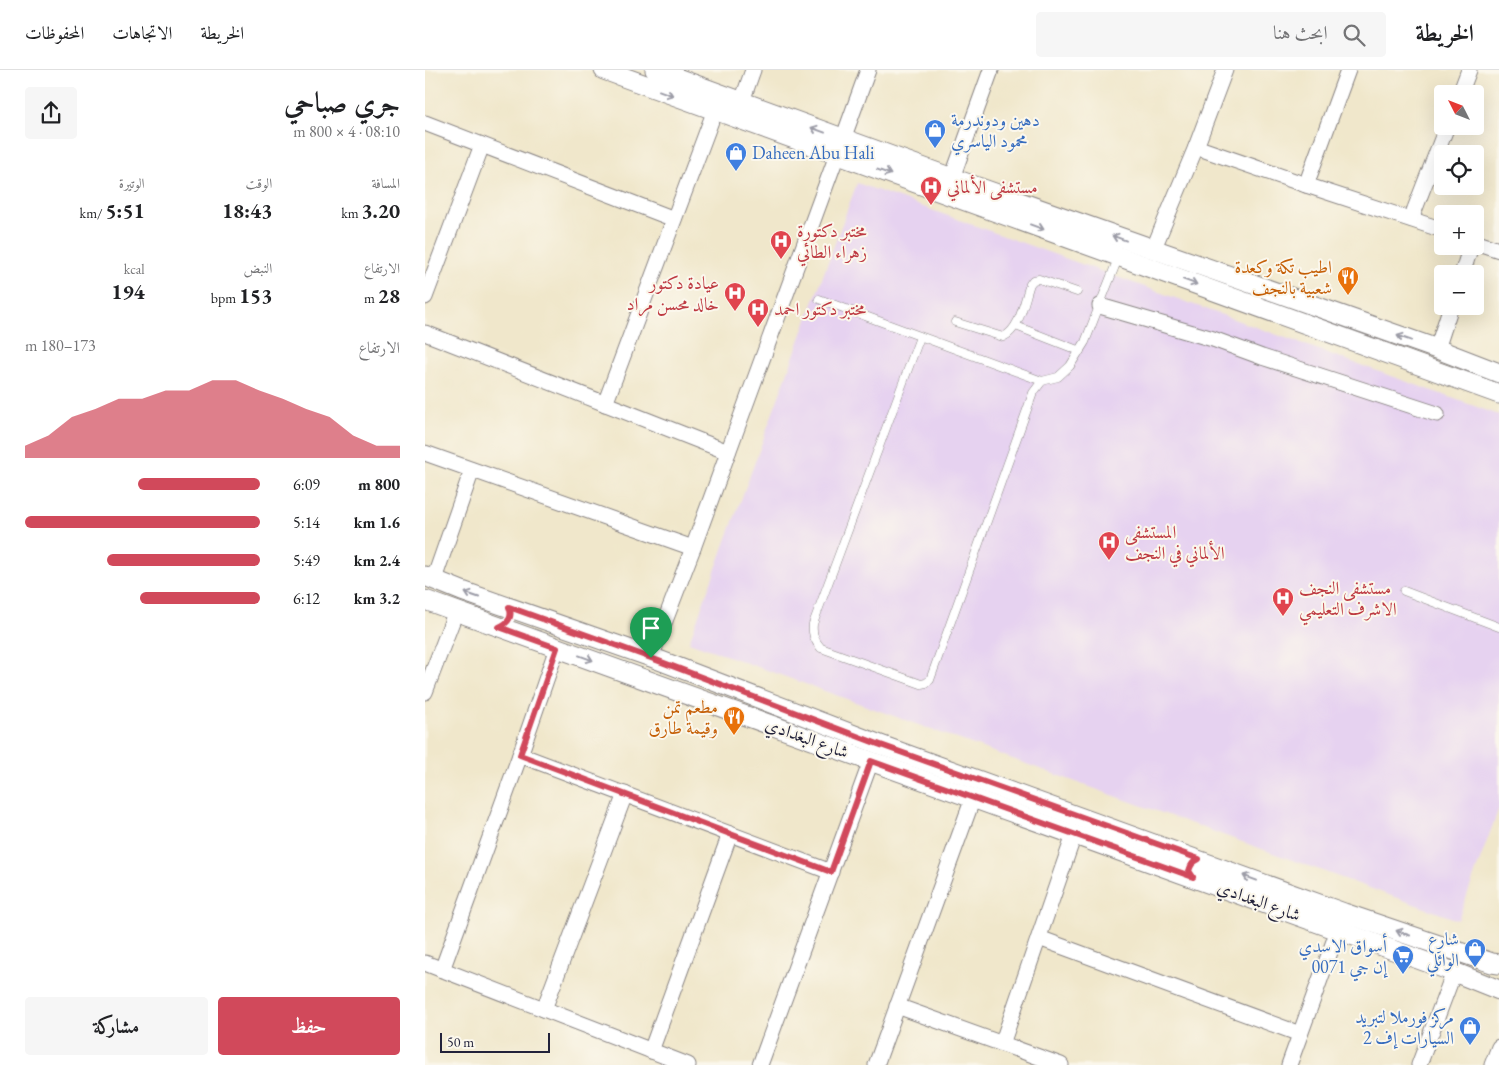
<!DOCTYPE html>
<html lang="ar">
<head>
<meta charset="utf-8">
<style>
	body { margin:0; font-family:"EB Garamond",Amiri,serif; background:#f6f6f6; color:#202124; direction:rtl; height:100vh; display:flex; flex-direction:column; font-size:19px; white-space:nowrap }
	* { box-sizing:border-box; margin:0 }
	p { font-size:16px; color:#757577 }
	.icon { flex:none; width:28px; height:28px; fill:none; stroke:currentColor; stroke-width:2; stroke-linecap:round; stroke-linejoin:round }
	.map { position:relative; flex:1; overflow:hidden; direction:ltr }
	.side { display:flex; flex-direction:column; background:#fff; width:425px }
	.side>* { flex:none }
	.needle { width:32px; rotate:312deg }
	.controls { position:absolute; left:1009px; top:15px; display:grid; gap:10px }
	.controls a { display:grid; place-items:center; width:50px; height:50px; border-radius:5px; background:#fff; box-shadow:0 5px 20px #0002; font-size:25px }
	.scale { position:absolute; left:15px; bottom:12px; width:110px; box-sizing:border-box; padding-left:5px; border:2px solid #22223b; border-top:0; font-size:14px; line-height:18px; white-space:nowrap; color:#22223b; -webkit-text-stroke:4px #fbf7ec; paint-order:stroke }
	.pin { position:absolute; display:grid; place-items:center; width:42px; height:42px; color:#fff; margin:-51px -21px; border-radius:50% 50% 50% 0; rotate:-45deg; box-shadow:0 0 5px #0007 }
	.pin .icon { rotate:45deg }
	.round { display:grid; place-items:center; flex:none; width:52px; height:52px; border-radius:5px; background:#f6f6f6 }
	.head { display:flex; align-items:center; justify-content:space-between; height:85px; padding:0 25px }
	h1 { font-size:28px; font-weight:700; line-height:38px }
	.stats { display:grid; grid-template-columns:repeat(3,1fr); gap:8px; height:85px; padding:5px 25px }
	.stats div { display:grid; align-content:center }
	.stats b { font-size:21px; font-weight:700 }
	.stats small { font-size:14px; font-weight:400 }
	.stats p { font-size:14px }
	.chart { height:140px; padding:10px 25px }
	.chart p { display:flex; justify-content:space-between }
	.chart svg { width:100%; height:90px; margin-top:5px; fill:#d1495b; opacity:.7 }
	.button { display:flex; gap:10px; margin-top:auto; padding:10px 25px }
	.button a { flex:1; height:58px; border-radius:5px; background:#d1495b; color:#fff; font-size:20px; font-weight:700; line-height:58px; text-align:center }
	.button a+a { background:#f6f6f6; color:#202124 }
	ul { padding:0 25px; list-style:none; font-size:16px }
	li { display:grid; grid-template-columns:80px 60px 1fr; align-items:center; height:38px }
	li i { height:12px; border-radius:6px; background:#d1495b }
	header { display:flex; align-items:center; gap:30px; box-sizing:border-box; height:70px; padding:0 25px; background:#fff; border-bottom:1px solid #e0e0e0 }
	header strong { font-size:24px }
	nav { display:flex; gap:28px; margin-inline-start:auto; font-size:18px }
	.search { width:350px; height:45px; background:#f6f6f6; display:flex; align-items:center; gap:12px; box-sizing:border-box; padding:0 18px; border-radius:5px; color:#757577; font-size:19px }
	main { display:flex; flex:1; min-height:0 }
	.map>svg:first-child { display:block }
	.built { fill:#e6d2f0 }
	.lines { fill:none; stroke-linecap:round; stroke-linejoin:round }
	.service-casing { stroke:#898483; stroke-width:9 }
	.minor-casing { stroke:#898483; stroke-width:17 }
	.tertiary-casing { stroke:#898483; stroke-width:21 }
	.service { stroke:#fff; stroke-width:8 }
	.minor { stroke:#fff; stroke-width:15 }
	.tertiary { stroke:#fff; stroke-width:19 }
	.oneway { stroke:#9c9ca7 }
	.route-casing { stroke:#fff; stroke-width:10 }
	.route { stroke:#d1495b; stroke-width:6 }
	.labels { text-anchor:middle; stroke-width:4; stroke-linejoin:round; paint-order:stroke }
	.shop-label { font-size:18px; fill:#366cbe; stroke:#fbf7ec; text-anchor:end }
	.health-label { font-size:18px; fill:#be3a42; stroke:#fbf7ec; text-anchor:start }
	.food-label { font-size:18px; fill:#c56008; stroke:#fbf7ec; text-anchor:end }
	.street-label { font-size:18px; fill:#22223b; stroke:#fbf7ec }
</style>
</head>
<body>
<header>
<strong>الخريطة</strong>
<div class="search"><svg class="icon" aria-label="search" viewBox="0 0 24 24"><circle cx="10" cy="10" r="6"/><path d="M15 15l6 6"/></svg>ابحث هنا</div>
<nav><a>الخريطة</a><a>الاتجاهات</a><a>المحفوظات</a></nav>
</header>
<main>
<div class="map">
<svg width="1074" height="995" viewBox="0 0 1074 995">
	<rect width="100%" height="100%" fill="#fbf7ec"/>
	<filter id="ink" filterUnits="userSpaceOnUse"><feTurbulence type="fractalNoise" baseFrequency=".02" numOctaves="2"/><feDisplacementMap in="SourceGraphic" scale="10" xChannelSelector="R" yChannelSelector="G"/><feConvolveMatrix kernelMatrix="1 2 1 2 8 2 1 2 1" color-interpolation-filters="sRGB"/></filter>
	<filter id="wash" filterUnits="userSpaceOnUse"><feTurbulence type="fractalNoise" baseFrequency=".0096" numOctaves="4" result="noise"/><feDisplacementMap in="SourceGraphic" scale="20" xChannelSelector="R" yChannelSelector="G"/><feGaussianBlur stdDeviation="1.12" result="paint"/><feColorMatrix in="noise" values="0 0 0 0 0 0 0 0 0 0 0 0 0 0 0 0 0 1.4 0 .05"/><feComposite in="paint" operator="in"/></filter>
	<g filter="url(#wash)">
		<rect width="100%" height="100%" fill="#f0e7cb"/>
		<polygon class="built" points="432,113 1074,345 1074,738 1033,850 264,572"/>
	</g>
	<g filter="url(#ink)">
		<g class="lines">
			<g class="service-casing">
				<g id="service">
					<polyline points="394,229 617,311"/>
					<path d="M530,252L578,267C595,260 599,231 605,214L608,210L614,209L652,222"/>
					<polyline points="591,256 655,281"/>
					<path d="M495,267L388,554C387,564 389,570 396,578L496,614L501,613L505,610L608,323L617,311L633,307L645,296L660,272L694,186"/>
					<polyline points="979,521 1074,557"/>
				</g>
			</g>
			<g class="minor-casing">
				<g id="minor">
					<polyline points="1035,24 1044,0"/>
					<polyline points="317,31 328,0"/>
					<polyline points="0,53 249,149"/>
					<polyline points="418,69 443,0"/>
					<polyline points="771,77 881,115 1018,160"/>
					<polyline points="527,108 566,0"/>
					<polyline points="881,115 923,0"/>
					<polyline points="986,149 1022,56"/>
					<polyline points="1050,172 1074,180"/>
					<polyline points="728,180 771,77 800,0"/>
					<polyline points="1037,204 1046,176"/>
					<polyline points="0,227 57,75"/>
					<polyline points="675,236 788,269 837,287 1012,344"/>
					<polyline points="0,263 303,382"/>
					<polyline points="1012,279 1026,236"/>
					<polyline points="180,334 290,40"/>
					<polyline points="0,383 268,478"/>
					<polyline points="9,509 47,400"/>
					<polyline points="226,587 268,478 412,85"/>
					<polyline points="0,622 31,541"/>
					<polyline points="95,685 406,802"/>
					<polyline points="614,868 875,964"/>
					<polyline points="0,893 263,995"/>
					<polyline points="17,900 95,685 132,578"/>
					<polyline points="472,936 636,995"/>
					<polyline points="119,939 200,724"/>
					<polyline points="577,974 649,765"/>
					<polyline points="226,981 305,764"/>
					<polyline points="335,995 446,691"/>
					<polyline points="451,995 548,728"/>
					<polyline points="864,995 913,860"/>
					<polyline points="994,995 1029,902"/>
					<polyline points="1067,995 1074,977"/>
				</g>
			</g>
			<g class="tertiary-casing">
				<g id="tertiary">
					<polyline points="179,0 1074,324"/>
					<polyline points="230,0 527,108 1012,279 1074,303"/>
					<polyline points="0,506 37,521 226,587 453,674 919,843 1067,893 1074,894"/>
					<polyline points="0,530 1029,902 1074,920"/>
				</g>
			</g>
			<use href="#service" class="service"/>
			<use href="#minor" class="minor"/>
			<use href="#tertiary" class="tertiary"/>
		</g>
		<defs><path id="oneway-shaft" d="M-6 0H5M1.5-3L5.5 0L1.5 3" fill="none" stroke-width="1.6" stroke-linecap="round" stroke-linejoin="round" transform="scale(1.25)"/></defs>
		<g class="oneway">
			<use href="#oneway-shaft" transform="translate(241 23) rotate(20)"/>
			<use href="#oneway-shaft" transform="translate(393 60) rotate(-160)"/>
			<use href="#oneway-shaft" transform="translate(459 102) rotate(20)"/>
			<use href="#oneway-shaft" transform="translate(612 157) rotate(20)"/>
			<use href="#oneway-shaft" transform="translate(694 168) rotate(-160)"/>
			<use href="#oneway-shaft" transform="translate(765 212) rotate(20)"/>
			<use href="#oneway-shaft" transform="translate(979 268) rotate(-161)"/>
			<use href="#oneway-shaft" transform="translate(47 525) rotate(-161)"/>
			<use href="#oneway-shaft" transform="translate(161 588) rotate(20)"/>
			<use href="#oneway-shaft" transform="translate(825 808) rotate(-160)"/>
			<use href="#oneway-shaft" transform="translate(978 863) rotate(-161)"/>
		</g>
	</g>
	<g class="lines" filter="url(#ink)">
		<g class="route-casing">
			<path id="route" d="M84,537L226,588L453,674L774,789C768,792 766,794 764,801L768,807L446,691L406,802L95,685L132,578L74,557C84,553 88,546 84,537Z"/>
		</g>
		<use href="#route" class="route"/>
	</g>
	<defs>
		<g id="shop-pin" transform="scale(1.125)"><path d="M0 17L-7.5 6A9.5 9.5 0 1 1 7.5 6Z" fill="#3f7fe0" stroke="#fbf7ec"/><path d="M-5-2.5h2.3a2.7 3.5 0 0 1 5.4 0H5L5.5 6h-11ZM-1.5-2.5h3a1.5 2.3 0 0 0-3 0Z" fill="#fff"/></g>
		<g id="hospital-pin" transform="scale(1.125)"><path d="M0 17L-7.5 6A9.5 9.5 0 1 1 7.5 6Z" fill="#e0444e" stroke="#fbf7ec"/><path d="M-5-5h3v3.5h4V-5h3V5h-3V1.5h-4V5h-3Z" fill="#fff"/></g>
		<g id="restaurant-pin" transform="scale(1.125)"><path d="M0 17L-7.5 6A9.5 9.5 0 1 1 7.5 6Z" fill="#e8710a" stroke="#fbf7ec"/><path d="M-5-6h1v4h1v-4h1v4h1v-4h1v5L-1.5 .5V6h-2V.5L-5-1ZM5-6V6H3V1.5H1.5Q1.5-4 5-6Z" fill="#fff"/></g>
		<g id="supermarket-pin" transform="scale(1.125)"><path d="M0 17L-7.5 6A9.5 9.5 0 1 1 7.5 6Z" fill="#3f7fe0" stroke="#fbf7ec"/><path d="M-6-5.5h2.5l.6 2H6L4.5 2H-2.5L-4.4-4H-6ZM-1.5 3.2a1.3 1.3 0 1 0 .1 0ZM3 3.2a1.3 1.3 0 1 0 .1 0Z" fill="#fff"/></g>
	</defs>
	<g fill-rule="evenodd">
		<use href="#shop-pin" x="510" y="60"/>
		<use href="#shop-pin" x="311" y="83"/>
		<use href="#hospital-pin" x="506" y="117"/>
		<use href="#hospital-pin" x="356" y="171"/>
		<use href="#restaurant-pin" x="923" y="207"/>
		<use href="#hospital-pin" x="310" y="223"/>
		<use href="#hospital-pin" x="333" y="239"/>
		<use href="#hospital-pin" x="684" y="472"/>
		<use href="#hospital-pin" x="858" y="528"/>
		<use href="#restaurant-pin" x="309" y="647"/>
		<use href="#shop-pin" x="1050" y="879"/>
		<use href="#supermarket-pin" x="978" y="886"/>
		<use href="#shop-pin" x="1045" y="957"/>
	</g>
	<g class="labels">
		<g class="shop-label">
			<text x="526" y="56" text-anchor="start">دهين ودوندرمة<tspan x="526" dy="21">محمود الياسري</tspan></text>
			<text x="327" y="89" text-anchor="start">Daheen Abu Hali</text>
			<text x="1034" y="875">شارع<tspan x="1034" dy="21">الوائلي</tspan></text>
			<text x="962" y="882">أسواق الاسدي<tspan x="962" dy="21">إن جي 0071</tspan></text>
			<text x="1029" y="953">مركز فورملا لتبريد<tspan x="1029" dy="21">السيارات إف 2</tspan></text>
		</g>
		<g class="health-label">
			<text x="522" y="123">مستشفى الألماني</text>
			<text x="372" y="167">مختبر دكتورة<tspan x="372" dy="21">زهراء الطائي</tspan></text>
			<text x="294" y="219" text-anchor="end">عيادة دكتور<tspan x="294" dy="21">خالد محسن مراد</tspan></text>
			<text x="349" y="245">مختبر دكتور احمد</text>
			<text x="700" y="468">المستشفى<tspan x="700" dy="21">الألماني في النجف</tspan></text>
			<text x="874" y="524">مستشفى النجف<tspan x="874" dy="21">الاشرف التعليمي</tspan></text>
		</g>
		<g class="food-label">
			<text x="907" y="203">اطيب تكة وكعدة<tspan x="907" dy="21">شعبية بالنجف</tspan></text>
			<text x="293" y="643">مطعم تمن<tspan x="293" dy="21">وقيمة طارق</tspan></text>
		</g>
		<g class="street-label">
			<text transform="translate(382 668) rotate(20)" y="6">شارع البغدادي</text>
			<text transform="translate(834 831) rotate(20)" y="6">شارع البغدادي</text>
		</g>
	</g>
</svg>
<div class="controls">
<a><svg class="needle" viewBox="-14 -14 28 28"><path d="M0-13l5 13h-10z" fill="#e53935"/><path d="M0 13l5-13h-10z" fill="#757577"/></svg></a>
<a><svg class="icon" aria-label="locate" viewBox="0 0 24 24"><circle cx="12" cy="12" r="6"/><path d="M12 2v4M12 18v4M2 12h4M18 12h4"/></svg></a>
<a>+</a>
<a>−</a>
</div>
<div class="scale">50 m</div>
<div class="pin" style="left:226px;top:588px;background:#1e9e55"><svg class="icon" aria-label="arrive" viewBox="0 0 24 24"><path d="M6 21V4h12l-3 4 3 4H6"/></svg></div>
</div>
<section class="side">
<div class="head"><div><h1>جري صباحي</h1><p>08:10 · 4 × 800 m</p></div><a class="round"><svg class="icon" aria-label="share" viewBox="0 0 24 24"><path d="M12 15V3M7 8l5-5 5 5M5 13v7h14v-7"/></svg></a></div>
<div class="stats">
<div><p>المسافة</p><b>3.20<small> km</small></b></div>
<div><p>الوقت</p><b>18:43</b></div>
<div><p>الوتيرة</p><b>5:51<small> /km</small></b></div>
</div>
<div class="stats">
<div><p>الارتفاع</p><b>28<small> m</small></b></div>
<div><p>النبض</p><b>153<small> bpm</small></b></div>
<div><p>kcal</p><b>194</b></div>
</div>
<div class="chart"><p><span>الارتفاع</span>173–180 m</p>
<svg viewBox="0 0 160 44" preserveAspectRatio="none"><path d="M0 44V38L10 33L20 24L30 20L40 15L50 15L60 11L70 11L80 6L90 6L100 11L110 15L120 20L130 24L140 33L150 38L160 38V44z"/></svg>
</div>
<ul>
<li><b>800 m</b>6:09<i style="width:52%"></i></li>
<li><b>1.6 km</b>5:14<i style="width:100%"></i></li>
<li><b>2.4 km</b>5:49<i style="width:65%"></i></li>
<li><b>3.2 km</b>6:12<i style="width:51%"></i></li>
</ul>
<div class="button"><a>حفظ</a><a>مشاركة</a></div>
</section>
</main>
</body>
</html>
